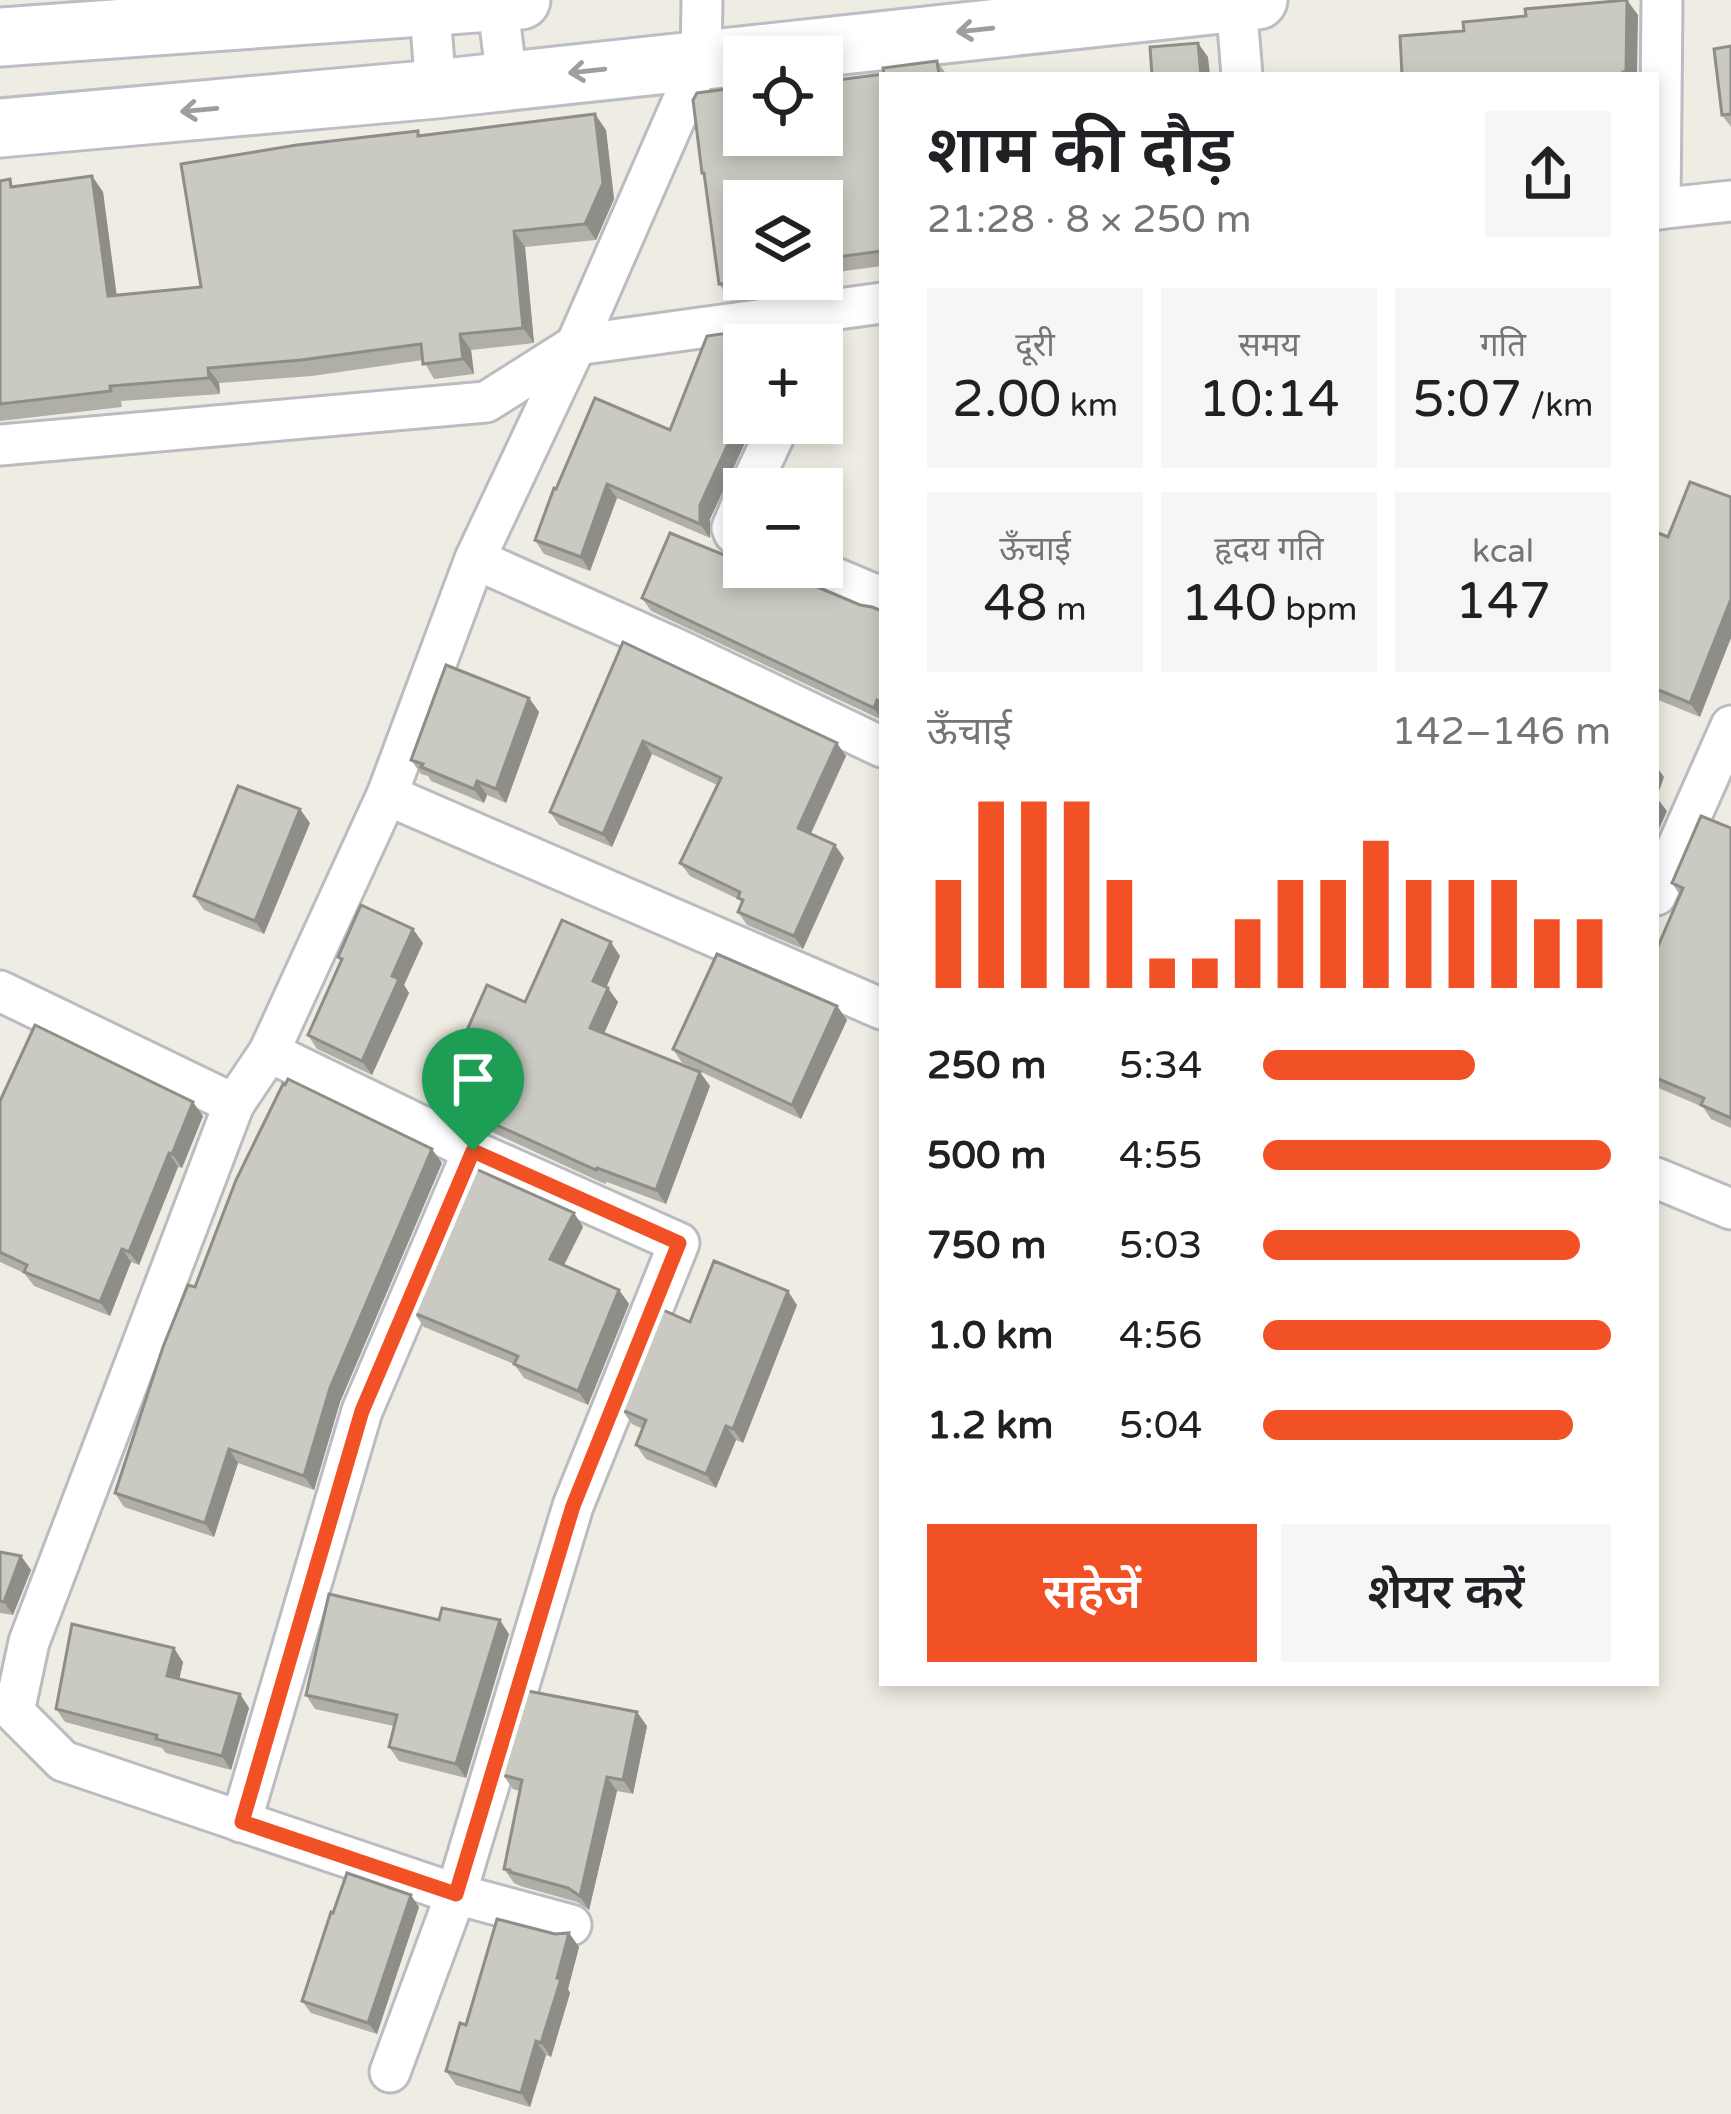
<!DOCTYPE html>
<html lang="hi">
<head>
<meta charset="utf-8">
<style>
	body { margin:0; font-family:"Varela Round","Noto Sans Devanagari",sans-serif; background:#f6f6f6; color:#202124; height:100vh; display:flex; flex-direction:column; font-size:45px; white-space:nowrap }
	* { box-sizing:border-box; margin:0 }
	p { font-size:39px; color:#757577 }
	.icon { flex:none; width:66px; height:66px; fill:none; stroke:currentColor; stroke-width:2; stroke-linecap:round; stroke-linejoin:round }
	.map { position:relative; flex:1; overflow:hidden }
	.side { position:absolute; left:879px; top:72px; width:780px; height:1614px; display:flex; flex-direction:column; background:#fff; border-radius:0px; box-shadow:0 6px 18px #0003 }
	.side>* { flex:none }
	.fabs { position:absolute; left:723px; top:36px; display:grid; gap:24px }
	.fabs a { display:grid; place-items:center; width:120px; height:120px; border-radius:0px; background:#fff; box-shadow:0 6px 18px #0003; font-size:60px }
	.pin { position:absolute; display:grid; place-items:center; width:102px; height:102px; color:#fff; margin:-123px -51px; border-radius:50% 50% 50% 0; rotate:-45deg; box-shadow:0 0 12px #0007 }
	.pin .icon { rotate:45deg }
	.round { display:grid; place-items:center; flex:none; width:126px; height:126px; border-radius:0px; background:#f6f6f6 }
	.summary { display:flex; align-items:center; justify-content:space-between; height:204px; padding:0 48px }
	h1 { font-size:66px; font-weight:600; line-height:90px }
	.stats { display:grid; grid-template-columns:repeat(3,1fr); gap:18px; height:204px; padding:12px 48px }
	.stats div { display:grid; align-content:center; border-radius:0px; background:#f6f6f6; text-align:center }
	.stats b { font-size:51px; font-weight:600 }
	.stats small { font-size:33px; font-weight:400 }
	.stats p { font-size:33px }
	.chart { height:336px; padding:24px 48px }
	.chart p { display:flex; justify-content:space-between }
	.chart svg { width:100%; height:216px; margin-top:12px; stroke:#f25025; stroke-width:6 }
	.button { display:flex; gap:24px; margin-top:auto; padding:24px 48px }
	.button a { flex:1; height:138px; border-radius:0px; background:#f25025; color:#fff; font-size:48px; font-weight:600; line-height:138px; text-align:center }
	.button a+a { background:#f6f6f6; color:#202124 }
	ul { padding:0 48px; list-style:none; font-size:39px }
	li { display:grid; grid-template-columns:192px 144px 1fr; align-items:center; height:90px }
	li i { height:30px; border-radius:15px; background:#f25025 }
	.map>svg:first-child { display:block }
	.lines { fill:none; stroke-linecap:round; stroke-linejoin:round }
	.street-casing { stroke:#babcc2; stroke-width:45 }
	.secondary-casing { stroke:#bbbec5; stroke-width:63 }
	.street { stroke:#fff; stroke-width:39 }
	.secondary { stroke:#fff; stroke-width:57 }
	.wall { fill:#afaea7 }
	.shaded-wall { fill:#8e8d88 }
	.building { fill:#cbcac2; stroke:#8e8d88; stroke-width:3 }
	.oneway { stroke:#9d9ea2 }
	.route-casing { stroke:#fff; stroke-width:24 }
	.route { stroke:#f25025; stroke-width:15 }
</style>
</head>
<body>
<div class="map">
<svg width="1731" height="2114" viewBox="0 0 1731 2114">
	<rect width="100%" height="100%" fill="#efede3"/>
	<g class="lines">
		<g class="street-casing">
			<g id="street">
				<polyline points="429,0 436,89"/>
				<polyline points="497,0 507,80"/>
				<polyline points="1236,2 1242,75"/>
				<polyline points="1656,209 1731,201"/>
				<polyline points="1660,209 1662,0"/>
				<polyline points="0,445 486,402 576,345 882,303"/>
				<polyline points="749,489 780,423"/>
				<polyline points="744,499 732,528 734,533 744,540"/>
				<polyline points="475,559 681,651 882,747"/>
				<polyline points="809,567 878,596 882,594"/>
				<polyline points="387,795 882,1009"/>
				<polyline points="1656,895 1731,726"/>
				<polyline points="0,991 234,1104"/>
				<polyline points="269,1052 473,1151 679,1243 573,1506 456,1894 390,2072"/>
				<polyline points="1656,1178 1731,1209"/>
				<polyline points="241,1822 362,1411 473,1151"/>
				<polyline points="571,1925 456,1894 63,1761 14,1712 29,1642 234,1104 269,1052 387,795 475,559 576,345 701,59 702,0"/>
			</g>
		</g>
		<g class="secondary-casing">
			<g id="secondary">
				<polyline points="0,37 521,0"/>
				<polyline points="0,128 436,89 1258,0"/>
			</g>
		</g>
		<use href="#street" class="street"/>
		<use href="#secondary" class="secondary"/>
	</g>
	<g class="wall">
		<polygon points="1731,46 1731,127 1722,115"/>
		<polygon points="937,61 947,75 882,75 882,266 822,274 822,201 744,279 784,279 785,291 729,298 719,284 705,178 702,173 744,135 884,74"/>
		<polygon points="606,130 614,199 596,240 525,247 534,343 471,350 474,374 434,379 423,360 312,376 219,383 220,394 121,401 122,407 0,421 0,181 15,187 92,176 103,192 116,295 201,287 418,131 421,136"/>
		<polygon points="744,423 754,423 710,519 710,538 617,498 590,571 544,554 535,540 556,489 670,430"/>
		<polygon points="1656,532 1700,717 1656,699"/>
		<polygon points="798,585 882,611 882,720 651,611 642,598"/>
		<polygon points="623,642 846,756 811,834 844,858 803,949 747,925 738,912 742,904 740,900 690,876 680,863 717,785 652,754 612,847 559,825 550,812"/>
		<polygon points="529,698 539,712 506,803 487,795 484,803 431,781 428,776 421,774 411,760"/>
		<polygon points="310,823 264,934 204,910 194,896"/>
		<polygon points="1731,828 1731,1128 1711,1119 1703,1107 1656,1087 1656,951 1680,895 1672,883"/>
		<polygon points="423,943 404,985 409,993 372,1075 317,1049 308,1035 341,962 338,957"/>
		<polygon points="620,956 606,987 618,1002 604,1034 710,1086 666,1204 607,1182 605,1184 446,1111 437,1098 525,1002"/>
		<polygon points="837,1006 847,1020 801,1119 682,1063 673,1049"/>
		<polygon points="0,1101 203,1116 182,1168 178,1167 139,1265 131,1262 110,1316 34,1286 24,1273 0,1262"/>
		<polygon points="442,1163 340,1402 314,1490 238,1463 214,1537 124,1507 115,1493"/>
		<polygon points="574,1213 583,1227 564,1265 619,1290 629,1304 588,1405 524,1378 514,1364 424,1327 414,1313"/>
		<polygon points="797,1305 743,1443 736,1440 716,1488 646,1459 636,1445 643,1429 632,1424 622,1410 690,1322"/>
		<polygon points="0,1552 21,1556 31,1570 13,1615 0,1613"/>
		<polygon points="439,1620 509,1634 466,1778 399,1761 389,1747 394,1726 315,1709 306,1695"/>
		<polygon points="183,1662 179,1679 240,1694 249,1708 231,1770 166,1753 162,1748 65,1722 56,1709"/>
		<polygon points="647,1726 633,1794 617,1791 589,1910 577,1902 520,1886 514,1883 504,1869 520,1791 513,1789 503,1775"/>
		<polygon points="419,1907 377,2034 311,2013 302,2001"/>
		<polygon points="569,1933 579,1947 568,1989 570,1993 551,2057 546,2055 530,2107 456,2085 446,2071 466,2025 555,1934"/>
	</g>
	<g class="shaded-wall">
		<polygon points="1627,0 1638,15 1637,75 1629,75 1626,72"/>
		<polygon points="1198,43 1208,57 1210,75 1201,75"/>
		<polygon points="595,114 606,130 614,199 596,240 585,224"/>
		<polygon points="92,176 103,192 119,312 108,296"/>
		<polygon points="514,231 525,247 534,343 523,328"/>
		<polygon points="460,334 471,350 474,374 463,359"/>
		<polygon points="208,368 219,383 220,394 209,378"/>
		<polygon points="744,409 744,423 754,423 710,519 710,538 700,524 700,505"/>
		<polygon points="607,484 617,498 590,571 581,557"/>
		<polygon points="1731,599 1731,638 1700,717 1690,703"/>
		<polygon points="529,698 539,712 506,803 496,789"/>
		<polygon points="877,700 882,707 882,720 874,708"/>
		<polygon points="643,741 652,754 612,847 603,834"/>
		<polygon points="837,743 846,756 807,841 798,828"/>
		<polygon points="1656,766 1664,777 1656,800"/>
		<polygon points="477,781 487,795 484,803 474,789"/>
		<polygon points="1657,798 1667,811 1656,836 1656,800"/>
		<polygon points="300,809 310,823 264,934 255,921"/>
		<polygon points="835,845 844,858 803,949 794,936"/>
		<polygon points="413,929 423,943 404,985 409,993 372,1075 362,1061 392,976"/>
		<polygon points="611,942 620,956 603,995 593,981"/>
		<polygon points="608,988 618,1002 600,1042 590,1028"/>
		<polygon points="837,1006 847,1020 801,1119 792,1105"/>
		<polygon points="700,1072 710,1086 666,1204 656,1190"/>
		<polygon points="193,1102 203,1116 182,1168 172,1154"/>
		<polygon points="432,1149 442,1163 340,1402 314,1490 304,1476 330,1388"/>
		<polygon points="169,1153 178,1167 139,1265 129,1252"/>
		<polygon points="574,1213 583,1227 560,1273 550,1259"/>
		<polygon points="122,1249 131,1262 110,1316 100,1302"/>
		<polygon points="619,1290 629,1304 588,1405 578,1391"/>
		<polygon points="788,1291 797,1305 743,1443 733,1429"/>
		<polygon points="726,1426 736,1440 716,1488 706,1474"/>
		<polygon points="229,1449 238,1463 214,1537 205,1523"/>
		<polygon points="21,1556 31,1570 13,1615 4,1602"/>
		<polygon points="500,1620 509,1634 466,1778 456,1764"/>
		<polygon points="174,1648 183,1662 177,1690 167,1676"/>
		<polygon points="240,1694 249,1708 231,1770 222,1756"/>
		<polygon points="637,1712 647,1726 633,1794 623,1780"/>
		<polygon points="607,1777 617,1791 589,1910 580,1896"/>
		<polygon points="411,1895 419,1907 377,2034 368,2023"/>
		<polygon points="569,1933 579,1947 568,1989 570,1993 551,2057 541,2043"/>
		<polygon points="536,2041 546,2055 530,2107 521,2093"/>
	</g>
	<g class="building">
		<polygon points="1627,0 1626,72 1623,72 1623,75 1402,75 1400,36 1464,31 1463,22 1526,16 1525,9"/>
		<polygon points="1198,43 1201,75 1152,75 1150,47"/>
		<polygon points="1731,46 1731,114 1722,115 1714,49"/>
		<polygon points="937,61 939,75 882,75 882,251 822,259 822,201 744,201 744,279 760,279 719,284 704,173 702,173 693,100 697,93 744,87 744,135 822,135 822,82 884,74 883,68"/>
		<polygon points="595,114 603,183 585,224 514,231 523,328 460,334 463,359 423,364 421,344 301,360 208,368 209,378 110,386 111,391 0,404 0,181 10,179 11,187 92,176 108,296 201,287 181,164 297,145 418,131 418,136"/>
		<polygon points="735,332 768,345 744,345 744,409 700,505 700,524 607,484 581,557 535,540 554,488 556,489 595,398 670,430 707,336"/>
		<polygon points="1690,482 1731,497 1731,599 1690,703 1656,689 1656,532 1668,537"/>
		<polygon points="670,533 744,563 744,567 753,567 798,585 801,580 860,605 872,607 882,611 882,703 877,700 874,708 642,598"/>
		<polygon points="623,642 837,743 798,828 835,845 794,936 738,912 743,900 738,898 740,892 680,863 721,778 643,741 603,834 550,812"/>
		<polygon points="446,665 529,698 496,789 477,781 474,789 421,767 423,764 411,760"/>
		<polygon points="238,786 300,809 255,921 194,896"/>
		<polygon points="1701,816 1731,828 1731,1118 1701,1105 1704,1098 1656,1078 1656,951 1683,888 1672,883"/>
		<polygon points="361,905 413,929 392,976 399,979 362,1061 308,1035 342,959 338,957"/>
		<polygon points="562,920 611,942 593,981 608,988 590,1028 700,1072 656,1190 597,1168 596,1170 437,1098 487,985 525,1002"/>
		<polygon points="717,954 837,1006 792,1105 673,1049"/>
		<polygon points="35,1025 193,1102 172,1154 169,1153 129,1252 122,1249 100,1302 24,1272 27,1265 0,1252 0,1101"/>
		<polygon points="288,1079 432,1149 330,1388 304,1476 229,1449 205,1523 115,1493 163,1347 188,1285 195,1287 236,1180 283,1084 285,1085"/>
		<polygon points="476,1169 574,1213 550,1259 619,1290 578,1391 514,1364 518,1356 414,1313"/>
		<polygon points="714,1261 788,1291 733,1429 726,1426 706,1474 636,1445 646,1420 622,1410 663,1310 690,1322"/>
		<polygon points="0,1552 21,1556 4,1602 0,1601"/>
		<polygon points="329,1594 439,1620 442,1608 500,1620 456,1764 389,1747 397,1715 306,1695"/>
		<polygon points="72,1624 174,1648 167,1676 240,1694 222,1756 156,1739 157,1735 56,1709"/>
		<polygon points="528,1691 637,1712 623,1780 607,1777 580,1896 568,1888 510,1872 510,1870 504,1869 522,1780 503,1775"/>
		<polygon points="347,1873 411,1895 368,2023 302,2001 331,1912 333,1913"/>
		<polygon points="497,1919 555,1934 569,1933 557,1978 561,1979 541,2043 536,2041 521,2093 446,2071 460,2023 466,2025"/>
	</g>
	<defs><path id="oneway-shaft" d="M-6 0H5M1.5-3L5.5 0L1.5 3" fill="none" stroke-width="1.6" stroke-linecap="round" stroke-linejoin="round" transform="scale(3)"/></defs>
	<g class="oneway">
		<use href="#oneway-shaft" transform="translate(975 30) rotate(174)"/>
		<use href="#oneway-shaft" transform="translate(587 71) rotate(174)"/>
		<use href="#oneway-shaft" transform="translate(199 110) rotate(175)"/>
	</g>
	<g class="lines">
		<g class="route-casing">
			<polygon id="route" points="473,1151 679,1243 573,1506 456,1894 242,1822 362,1411"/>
		</g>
		<use href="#route" class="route"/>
	</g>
</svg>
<div class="fabs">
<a><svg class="icon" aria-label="locate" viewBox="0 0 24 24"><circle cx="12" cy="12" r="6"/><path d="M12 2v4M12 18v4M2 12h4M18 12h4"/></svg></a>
<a><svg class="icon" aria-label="layers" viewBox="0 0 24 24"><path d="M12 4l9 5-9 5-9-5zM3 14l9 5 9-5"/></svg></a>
<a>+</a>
<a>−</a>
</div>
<div class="pin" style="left:473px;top:1151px;background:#1e9e55"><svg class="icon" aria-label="arrive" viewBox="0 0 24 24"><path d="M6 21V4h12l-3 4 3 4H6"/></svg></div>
<section class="side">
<div class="summary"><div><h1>शाम की दौड़</h1><p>21:28 · 8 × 250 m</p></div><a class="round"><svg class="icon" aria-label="share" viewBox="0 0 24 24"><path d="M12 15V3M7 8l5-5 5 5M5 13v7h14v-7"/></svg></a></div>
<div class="stats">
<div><p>दूरी</p><b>2.00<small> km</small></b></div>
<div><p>समय</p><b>10:14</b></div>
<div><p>गति</p><b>5:07<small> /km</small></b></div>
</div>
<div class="stats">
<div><p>ऊँचाई</p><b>48<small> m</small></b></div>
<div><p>हृदय गति</p><b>140<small> bpm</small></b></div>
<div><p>kcal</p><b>147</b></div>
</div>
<div class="chart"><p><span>ऊँचाई</span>142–146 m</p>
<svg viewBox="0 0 160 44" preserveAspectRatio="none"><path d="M5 44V22M15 44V6M25 44V6M35 44V6M45 44V22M55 44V38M65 44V38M75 44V30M85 44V22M95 44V22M105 44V14M115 44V22M125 44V22M135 44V22M145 44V30M155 44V30"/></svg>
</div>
<ul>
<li><b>250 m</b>5:34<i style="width:61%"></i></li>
<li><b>500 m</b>4:55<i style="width:100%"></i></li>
<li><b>750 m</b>5:03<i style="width:91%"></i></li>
<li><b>1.0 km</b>4:56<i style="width:100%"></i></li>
<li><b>1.2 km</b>5:04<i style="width:89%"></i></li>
</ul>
<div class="button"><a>सहेजें</a><a>शेयर करें</a></div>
</section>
</div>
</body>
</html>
